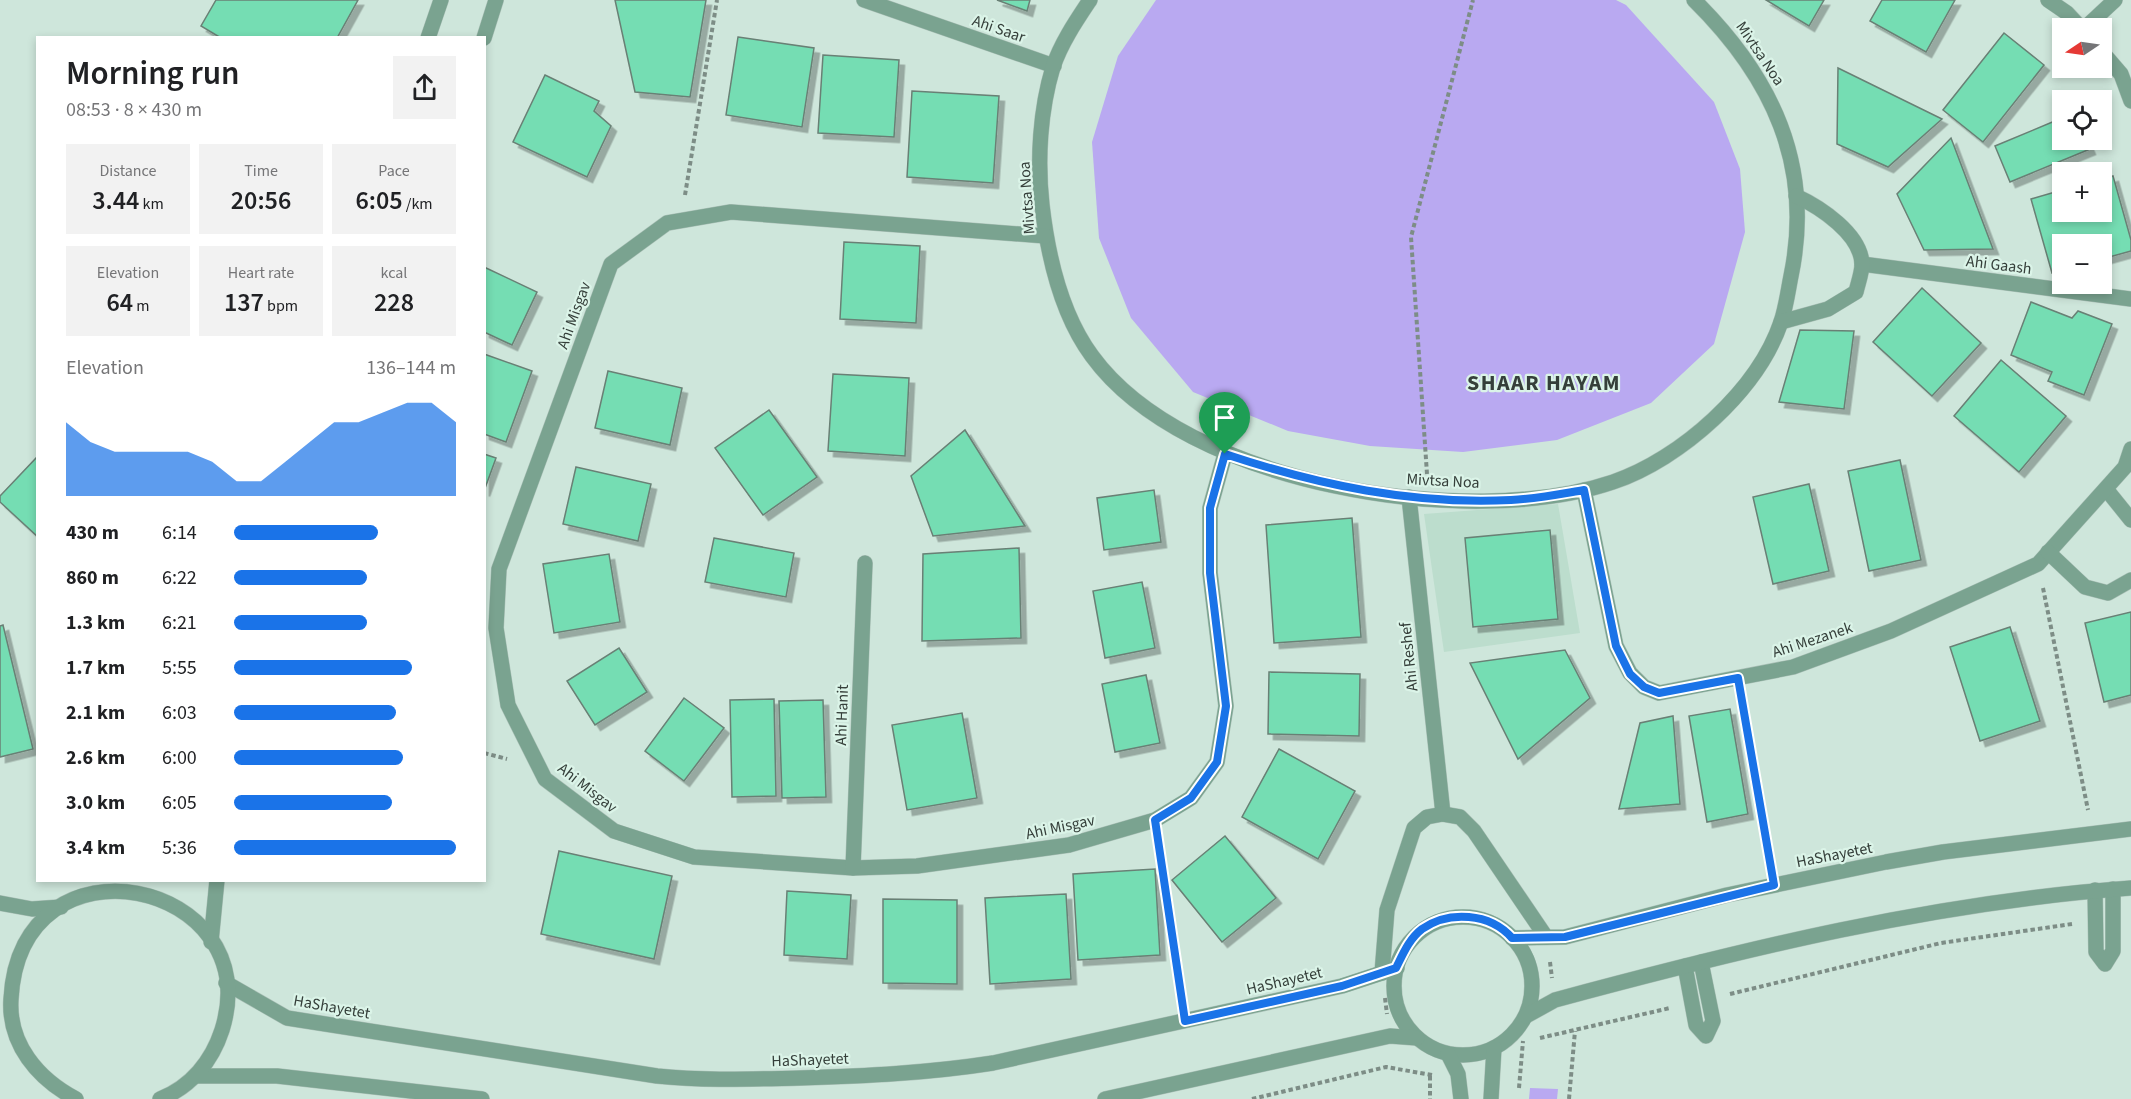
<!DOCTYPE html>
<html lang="en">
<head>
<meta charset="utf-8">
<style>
	body { margin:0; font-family:"Source Sans 3",sans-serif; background:#f2f2f2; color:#202124; height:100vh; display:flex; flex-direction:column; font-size:22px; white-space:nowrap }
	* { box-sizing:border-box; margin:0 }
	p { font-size:20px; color:#757577 }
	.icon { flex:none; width:33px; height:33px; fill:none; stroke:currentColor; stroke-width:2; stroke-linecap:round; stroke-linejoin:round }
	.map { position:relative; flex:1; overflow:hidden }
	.sheet { position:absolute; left:36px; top:36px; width:450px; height:846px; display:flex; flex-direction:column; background:#fff; border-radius:0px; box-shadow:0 3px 9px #0003 }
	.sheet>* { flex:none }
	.needle { width:39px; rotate:257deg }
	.controls { position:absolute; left:2052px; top:18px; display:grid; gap:12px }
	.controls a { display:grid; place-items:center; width:60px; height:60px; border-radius:0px; background:#fff; box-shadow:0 3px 9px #0003; font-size:30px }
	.pin { position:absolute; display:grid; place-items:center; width:51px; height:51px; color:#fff; margin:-62px -26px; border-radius:50% 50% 50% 0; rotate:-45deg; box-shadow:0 0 6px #0007 }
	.pin .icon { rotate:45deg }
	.round { display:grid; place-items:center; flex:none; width:63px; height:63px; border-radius:0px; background:#f2f2f2 }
	.head { display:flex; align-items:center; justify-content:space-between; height:102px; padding:0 30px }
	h1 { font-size:33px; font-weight:600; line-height:45px }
	.figures { display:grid; grid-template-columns:repeat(3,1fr); gap:9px; height:102px; padding:6px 30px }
	.figures div { display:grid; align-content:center; border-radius:0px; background:#f2f2f2; text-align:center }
	.figures b { font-size:26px; font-weight:600 }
	.figures small { font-size:16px; font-weight:400 }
	.figures p { font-size:16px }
	.chart { height:168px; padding:12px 30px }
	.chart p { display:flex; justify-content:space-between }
	.chart svg { width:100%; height:108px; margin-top:6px; fill:#1a73e8; opacity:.7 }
	ul { padding:0 30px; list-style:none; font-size:20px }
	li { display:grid; grid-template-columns:96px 72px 1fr; align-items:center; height:45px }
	li i { height:15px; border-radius:8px; background:#1a73e8 }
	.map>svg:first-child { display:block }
	.built { fill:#bcddcd }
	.green { fill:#b9a9f1 }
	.building { fill:#74ddb3; stroke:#698075; stroke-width:1.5; filter:url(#shadow) }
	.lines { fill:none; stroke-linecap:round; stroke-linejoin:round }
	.minor-casing { stroke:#acc1b8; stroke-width:16 }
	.path { stroke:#7d8d86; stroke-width:4; stroke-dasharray:4.5 3; stroke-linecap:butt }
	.minor { stroke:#7aa390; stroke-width:15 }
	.route-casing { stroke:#fff; stroke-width:12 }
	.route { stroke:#1a73e8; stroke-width:8 }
	.labels { text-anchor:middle; stroke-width:4.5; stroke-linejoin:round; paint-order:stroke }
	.street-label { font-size:16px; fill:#353f3a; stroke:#dbf4e8 }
	.district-label { font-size:22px; font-weight:bold; letter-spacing:1.5px; fill:#353f3a; stroke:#dbf4e8 }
</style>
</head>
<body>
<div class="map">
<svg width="2131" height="1099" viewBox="0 0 2131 1099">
	<defs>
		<filter id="shadow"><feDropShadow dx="5.5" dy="5.5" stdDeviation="0" flood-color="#0004"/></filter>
	</defs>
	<rect width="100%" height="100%" fill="#cee6db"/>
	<polygon class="built" points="1558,504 1580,633 1444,652 1424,514"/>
	<g class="green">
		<polygon points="1156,0 1616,0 1626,5 1714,102 1740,169 1745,232 1714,344 1651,403 1557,440 1463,452 1370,446 1288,431 1193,392 1131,318 1099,238 1092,142 1118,56"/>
		<polygon points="1530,1088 1558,1089 1557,1099 1529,1099"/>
	</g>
	<g class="building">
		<polygon points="216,0 358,0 337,38 221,38 201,26"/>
		<polygon points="615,0 706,0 690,97 635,92"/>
		<polygon points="997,0 1030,0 1027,11"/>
		<polygon points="1766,0 1824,0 1809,26"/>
		<polygon points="1882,0 1955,0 1926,52 1870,21"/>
		<polygon points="2004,33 2044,65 1983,142 1943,110"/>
		<polygon points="738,37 814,48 802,127 726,115"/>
		<polygon points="823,55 899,60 894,137 818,133"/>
		<polygon points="1838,68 1942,119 1888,167 1837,144"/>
		<polygon points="545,75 599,101 594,111 611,126 587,177 513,142"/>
		<polygon points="912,91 999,96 993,183 907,177"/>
		<polygon points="2062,118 2062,140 2086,140 2090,149 2010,182 1995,146"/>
		<polygon points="1951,138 1993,249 1924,250 1897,194"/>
		<polygon points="2113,176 2131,240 2131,251 2102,259 2102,244 2062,244 2062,270 2052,273 2031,199 2062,190 2062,212 2102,212 2102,179"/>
		<polygon points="844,242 920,246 916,323 840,319"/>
		<polygon points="484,267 537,292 512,345 484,332"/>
		<polygon points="1922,288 1981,343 1932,396 1873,342"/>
		<polygon points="2031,302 2072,318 2078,311 2112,324 2084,395 2048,381 2052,372 2011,355"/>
		<polygon points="1800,330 1854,331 1844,409 1779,402"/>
		<polygon points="484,354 532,371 506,442 484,434"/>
		<polygon points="2001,360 2066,416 2019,472 1954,416"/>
		<polygon points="608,371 682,388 670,445 595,428"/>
		<polygon points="833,374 909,378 905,456 828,451"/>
		<polygon points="769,410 817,477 763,515 715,448"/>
		<polygon points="965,430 1025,526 933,536 911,476"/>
		<polygon points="484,454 496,458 484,491"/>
		<polygon points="38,456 38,537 0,502 0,496"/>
		<polygon points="1900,460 1921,560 1869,571 1848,471"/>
		<polygon points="576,467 651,484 638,541 563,524"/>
		<polygon points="1809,484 1829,571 1773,584 1753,497"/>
		<polygon points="1154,490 1161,542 1104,550 1097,498"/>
		<polygon points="1352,518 1361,637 1274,643 1266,525"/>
		<polygon points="1550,530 1558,619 1473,627 1465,538"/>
		<polygon points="714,538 794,553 786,597 705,582"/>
		<polygon points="1019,548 1021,638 922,641 923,554"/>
		<polygon points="609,554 620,622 554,633 543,564"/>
		<polygon points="1142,582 1155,648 1105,658 1093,591"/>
		<polygon points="2131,612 2131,695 2104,702 2085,623"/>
		<polygon points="3,625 33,749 0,757 0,626"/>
		<polygon points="2010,627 2040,721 1980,741 1950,647"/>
		<polygon points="619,648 647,692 595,725 567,681"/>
		<polygon points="1565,650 1590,698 1518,759 1470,663"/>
		<polygon points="1269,672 1360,674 1359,736 1268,734"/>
		<polygon points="1146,675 1160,743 1115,752 1102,684"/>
		<polygon points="684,698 724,728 684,781 645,751"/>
		<polygon points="774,699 776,796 732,797 730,700"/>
		<polygon points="823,700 826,797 782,798 779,701"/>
		<polygon points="1730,709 1748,814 1707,822 1689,716"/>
		<polygon points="962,713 977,798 907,810 892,725"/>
		<polygon points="1673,716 1680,804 1619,809 1640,723"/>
		<polygon points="1279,749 1355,791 1318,859 1242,817"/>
		<polygon points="1225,836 1276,898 1222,942 1172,880"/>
		<polygon points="559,851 672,876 654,959 541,934"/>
		<polygon points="1155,869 1160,955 1078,960 1073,874"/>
		<polygon points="787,891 851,895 847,959 784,955"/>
		<polygon points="1066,894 1071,979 990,984 985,898"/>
		<polygon points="883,899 957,900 957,984 883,983"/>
	</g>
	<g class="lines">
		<g class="minor-casing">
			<g id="minor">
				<polyline points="864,0 1054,66"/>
				<path d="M1090,0C1076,21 1061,43 1053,67C1040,110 1037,160 1042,205C1048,257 1061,314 1092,356C1186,485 1469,531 1613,482C1681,459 1758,390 1781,322C1786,307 1788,291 1791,276C1814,165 1772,77 1694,0"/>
				<polyline points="2048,0 2067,13 2081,28"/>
				<polyline points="2085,28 2115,0"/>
				<polyline points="428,38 441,0"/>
				<polyline points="484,38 496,0"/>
				<polyline points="2102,52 2121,74 2131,101"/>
				<polyline points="1045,236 731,212 667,223 611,264 499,569 496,628 508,705 545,779 614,831 694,857 853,868 917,866 1069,845 1155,820 1191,798 1217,762 1226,706 1210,573 1210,508 1225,454"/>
				<polyline points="1862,264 2131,299"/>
				<path d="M1781,322L1828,309L1856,292C1858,283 1862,273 1862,264C1861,234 1820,207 1796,196"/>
				<polyline points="2106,489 2131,520"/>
				<polyline points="1584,490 1616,646 1630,673 1644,687 1659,693 1793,667 1891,631 2038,564 2125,467 2131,449"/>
				<polyline points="1409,497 1443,814"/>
				<polyline points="2048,552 2085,587 2108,593 2131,580"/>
				<polyline points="853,868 865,563"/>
				<polyline points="2095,890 2096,952 2105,964 2113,951 2113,889"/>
				<polyline points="0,903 32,909 61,907"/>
				<circle cx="1463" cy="986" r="69"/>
				<polyline points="1512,938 1565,937 1727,895 1886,862 1943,852 2131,829"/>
				<polyline points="211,942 217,880"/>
				<polyline points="1685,966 1696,1025 1706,1036 1713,1021 1701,962"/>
				<polyline points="1382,973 1387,910 1414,828 1427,817 1443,814 1460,817 1474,831 1546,937"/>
				<path d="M226,983L287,1018L657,1076C705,1081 752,1079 800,1078C865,1076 929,1073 993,1063L1342,986L1397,968"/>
				<path d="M1526,1016L1555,1000C1744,949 1935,902 2131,888"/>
				<polyline points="1448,1054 1458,1074 1461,1099"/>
				<polyline points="196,1076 277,1076 482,1099"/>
				<path d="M76,1099C38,1079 8,1044 11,999C20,826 269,880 222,1030C212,1061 191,1087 160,1099"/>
				<polyline points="1105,1099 1390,1036 1417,1038"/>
				<polyline points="1491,1099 1494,1048"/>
			</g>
		</g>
		<g class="path">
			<polyline points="685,195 717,0"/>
			<polyline points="1427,474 1411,237 1473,0"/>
			<polyline points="2043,588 2088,810"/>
			<polyline points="1742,699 1770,863"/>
			<polyline points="484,753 507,759"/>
			<polyline points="1159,845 1181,997"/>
			<polyline points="1550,962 1552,978"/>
			<polyline points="1730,994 1941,943 2072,924"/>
			<polyline points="1385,998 1387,1014"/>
			<polyline points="1540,1038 1670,1008"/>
			<polyline points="1430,1076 1430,1099"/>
			<polyline points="1519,1088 1523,1041"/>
			<polyline points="1252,1099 1386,1067 1432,1075"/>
			<polyline points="1569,1099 1575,1031"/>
		</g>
		<use href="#minor" class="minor"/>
	</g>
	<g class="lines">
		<g class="route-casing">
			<path id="route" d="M1225,454C1318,485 1413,505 1511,500C1535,499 1560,494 1584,490L1616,646L1630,674L1644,687L1659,693L1738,678L1774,885L1565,937L1512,938C1490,913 1449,910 1422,929C1409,939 1403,954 1396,968L1342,986L1185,1021L1155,820L1191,798L1217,762L1226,706L1210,573V508Z"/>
		</g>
		<use href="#route" class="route"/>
	</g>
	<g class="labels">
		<g class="street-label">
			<text transform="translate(999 28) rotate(19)" y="6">Ahi Saar</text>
			<text transform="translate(1761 53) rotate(56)" y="6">Mivtsa Noa</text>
			<text transform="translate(1026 198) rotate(-94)" y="6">Mivtsa Noa</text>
			<text transform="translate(1999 264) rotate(7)" y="6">Ahi Gaash</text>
			<text transform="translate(573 315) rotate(-70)" y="6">Ahi Misgav</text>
			<text transform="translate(1443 480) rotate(3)" y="6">Mivtsa Noa</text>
			<text transform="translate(1812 639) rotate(-18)" y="6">Ahi Mezanek</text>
			<text transform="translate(1408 657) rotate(-96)" y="6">Ahi Reshef</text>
			<text transform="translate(841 715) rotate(-88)" y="6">Ahi Hanit</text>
			<text transform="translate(588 787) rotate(38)" y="6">Ahi Misgav</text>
			<text transform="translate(1060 826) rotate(-12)" y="6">Ahi Misgav</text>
			<text transform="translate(1834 854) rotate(-11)" y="6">HaShayetet</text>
			<text transform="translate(1284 980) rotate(-13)" y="6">HaShayetet</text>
			<text transform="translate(332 1006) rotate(10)" y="6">HaShayetet</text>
			<text transform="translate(810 1059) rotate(-2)" y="6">HaShayetet</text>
		</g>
		<g class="district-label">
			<text x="1544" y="390">SHAAR HAYAM</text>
		</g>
	</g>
</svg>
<div class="controls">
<a><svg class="needle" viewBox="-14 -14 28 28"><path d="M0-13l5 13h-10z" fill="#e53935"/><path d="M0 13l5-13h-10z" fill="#757577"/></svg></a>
<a><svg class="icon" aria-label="locate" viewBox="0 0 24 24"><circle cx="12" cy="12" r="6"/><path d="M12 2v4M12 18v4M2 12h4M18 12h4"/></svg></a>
<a>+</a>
<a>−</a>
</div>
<div class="pin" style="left:1225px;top:454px;background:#1e9e55"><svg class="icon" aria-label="arrive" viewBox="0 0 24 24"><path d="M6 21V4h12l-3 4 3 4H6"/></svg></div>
<section class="sheet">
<div class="head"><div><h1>Morning run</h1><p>08:53 · 8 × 430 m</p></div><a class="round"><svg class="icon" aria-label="share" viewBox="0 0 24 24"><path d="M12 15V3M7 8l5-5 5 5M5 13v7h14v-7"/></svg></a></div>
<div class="figures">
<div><p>Distance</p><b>3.44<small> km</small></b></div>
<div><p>Time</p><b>20:56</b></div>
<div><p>Pace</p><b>6:05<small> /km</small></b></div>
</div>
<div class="figures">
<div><p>Elevation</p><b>64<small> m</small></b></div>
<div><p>Heart rate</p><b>137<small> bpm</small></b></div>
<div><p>kcal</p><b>228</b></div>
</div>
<div class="chart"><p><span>Elevation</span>136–144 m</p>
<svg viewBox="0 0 160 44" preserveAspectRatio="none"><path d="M0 44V14L10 22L20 26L30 26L40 26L50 26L60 30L70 38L80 38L90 30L100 22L110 14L120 14L130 10L140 6L150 6L160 14V44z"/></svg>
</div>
<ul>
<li><b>430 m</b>6:14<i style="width:65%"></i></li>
<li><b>860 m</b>6:22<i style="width:60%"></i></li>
<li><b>1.3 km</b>6:21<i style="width:60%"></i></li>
<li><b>1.7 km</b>5:55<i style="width:80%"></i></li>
<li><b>2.1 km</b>6:03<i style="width:73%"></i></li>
<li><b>2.6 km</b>6:00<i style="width:76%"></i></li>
<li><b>3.0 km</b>6:05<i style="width:71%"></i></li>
<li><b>3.4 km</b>5:36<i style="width:100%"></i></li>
</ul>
</section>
</div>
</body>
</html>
